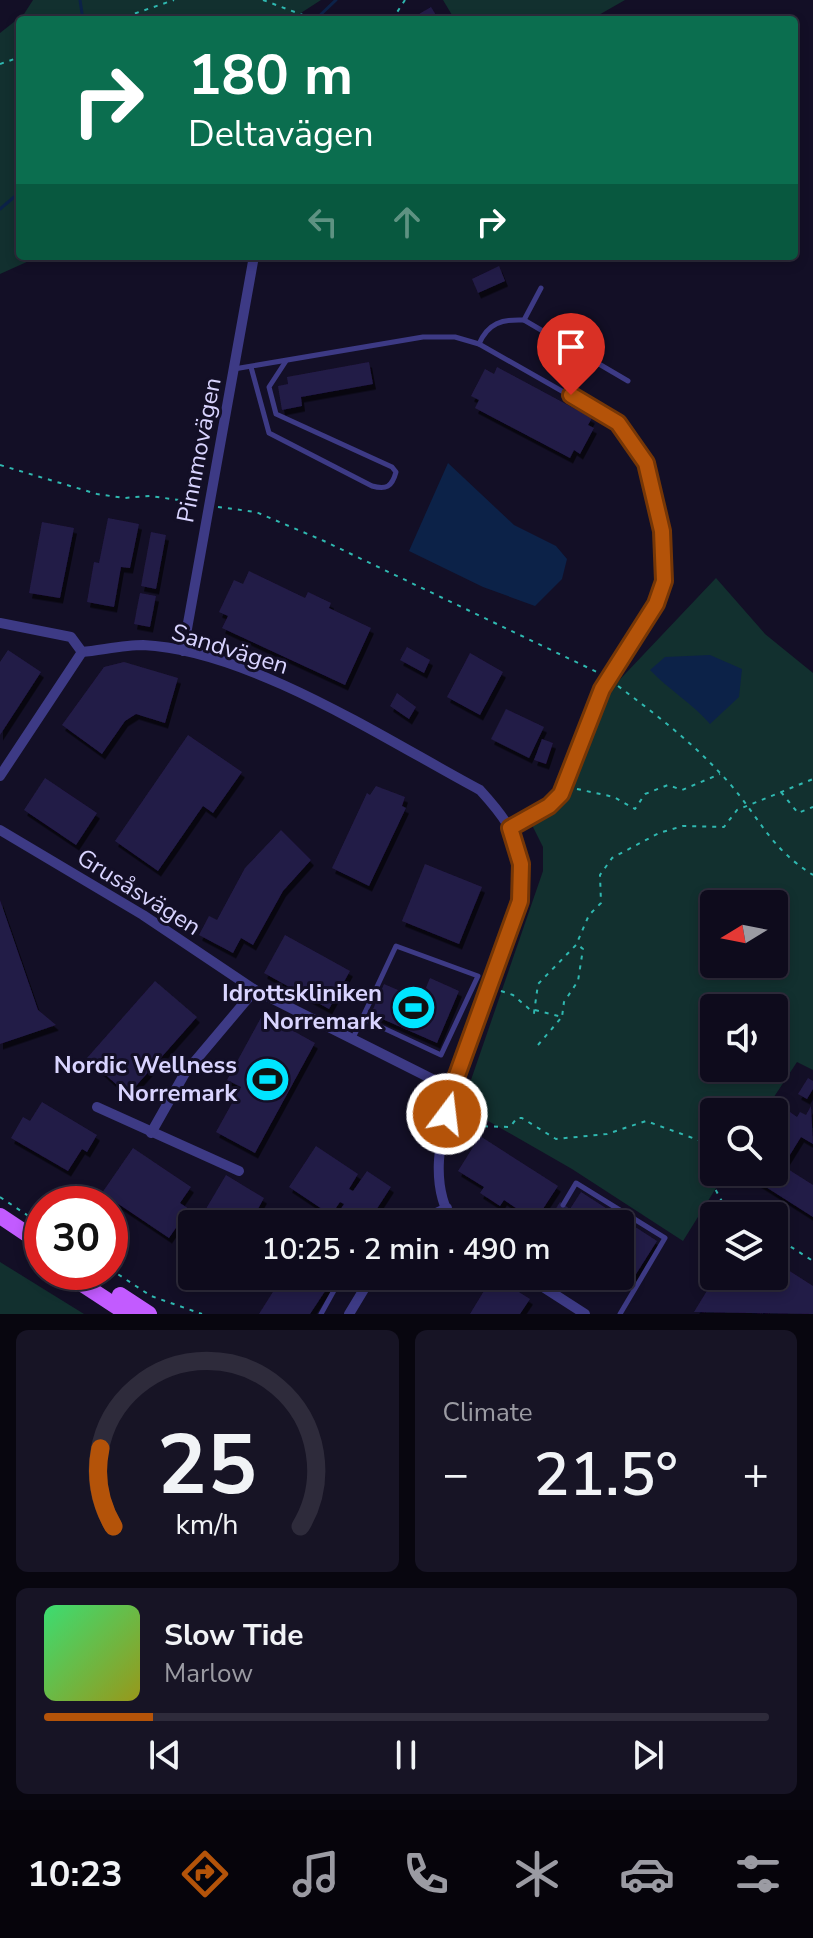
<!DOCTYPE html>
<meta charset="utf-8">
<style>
:root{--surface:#0e0b1c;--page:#171425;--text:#f1f3f6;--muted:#9b9ba3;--line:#2e2b3b;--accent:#b45309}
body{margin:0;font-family:"Nunito Sans",sans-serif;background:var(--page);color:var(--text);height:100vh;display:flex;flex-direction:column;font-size:30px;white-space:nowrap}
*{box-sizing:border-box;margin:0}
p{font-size:26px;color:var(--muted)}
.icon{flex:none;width:44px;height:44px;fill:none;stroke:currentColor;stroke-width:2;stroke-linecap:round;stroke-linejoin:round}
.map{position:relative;height:1314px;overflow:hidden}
.side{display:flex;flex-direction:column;gap:16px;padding:16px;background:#08060f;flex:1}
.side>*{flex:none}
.guide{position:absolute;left:16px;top:16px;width:782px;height:244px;border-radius:8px;box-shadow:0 4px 12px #0003,0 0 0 2px var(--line);background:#0b6e4f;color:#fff;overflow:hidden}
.needle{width:52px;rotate:260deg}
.buttons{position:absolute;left:700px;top:890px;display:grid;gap:16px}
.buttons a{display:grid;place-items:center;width:88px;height:88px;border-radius:8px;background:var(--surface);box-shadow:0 4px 12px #0003,0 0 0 2px var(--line);font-size:40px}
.speed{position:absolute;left:24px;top:1186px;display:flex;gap:16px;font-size:40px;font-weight:700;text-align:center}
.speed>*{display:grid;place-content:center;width:104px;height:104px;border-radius:50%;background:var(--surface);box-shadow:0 4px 12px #0003,0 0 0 2px var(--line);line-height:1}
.speed .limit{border:12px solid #d22;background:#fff;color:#111}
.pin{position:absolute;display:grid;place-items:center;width:68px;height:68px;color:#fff;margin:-82px -34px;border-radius:50% 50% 50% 0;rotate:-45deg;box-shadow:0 0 8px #0007}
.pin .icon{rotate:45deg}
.me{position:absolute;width:88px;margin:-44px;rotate:15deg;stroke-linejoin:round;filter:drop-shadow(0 0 6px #0008)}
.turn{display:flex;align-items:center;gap:28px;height:168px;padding:0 40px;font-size:36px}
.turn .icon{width:104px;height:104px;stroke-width:2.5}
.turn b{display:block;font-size:56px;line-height:68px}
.lanes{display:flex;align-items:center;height:76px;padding:0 40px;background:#0003;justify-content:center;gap:40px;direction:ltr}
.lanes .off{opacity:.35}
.big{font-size:60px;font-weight:600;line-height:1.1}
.side .card{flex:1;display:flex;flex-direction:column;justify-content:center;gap:12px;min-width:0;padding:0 28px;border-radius:12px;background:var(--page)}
.side .dial{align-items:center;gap:0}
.dial svg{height:208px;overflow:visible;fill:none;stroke:var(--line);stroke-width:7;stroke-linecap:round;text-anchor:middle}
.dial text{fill:var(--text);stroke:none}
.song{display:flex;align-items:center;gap:24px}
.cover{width:96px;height:96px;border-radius:12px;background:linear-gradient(135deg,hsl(140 70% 55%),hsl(60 70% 35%))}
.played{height:8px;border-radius:4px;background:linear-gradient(90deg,var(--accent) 15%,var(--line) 15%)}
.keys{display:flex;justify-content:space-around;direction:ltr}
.heat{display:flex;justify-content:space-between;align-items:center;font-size:44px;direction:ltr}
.side .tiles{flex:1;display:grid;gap:16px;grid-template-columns:1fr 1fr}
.card:last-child{grid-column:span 2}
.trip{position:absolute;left:178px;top:1210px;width:456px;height:80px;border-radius:8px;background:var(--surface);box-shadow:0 4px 12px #0003,0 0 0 2px var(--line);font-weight:600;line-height:80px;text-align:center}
.tabs{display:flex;height:128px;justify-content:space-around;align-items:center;background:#06040b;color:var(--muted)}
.tabs .icon{width:56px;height:56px}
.tabs .selected{color:var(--accent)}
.tabs b{font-size:36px;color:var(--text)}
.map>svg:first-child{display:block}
.green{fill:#12302f;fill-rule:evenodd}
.water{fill:#0c2248}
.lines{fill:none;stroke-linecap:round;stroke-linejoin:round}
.stream{stroke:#0c2248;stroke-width:3}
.building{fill:#241b47;filter:url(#shadow)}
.path{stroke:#2fb8b0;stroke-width:2;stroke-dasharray:4 6;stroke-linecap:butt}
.lane{stroke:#3d3a85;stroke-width:5}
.street{stroke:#3d3a85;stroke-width:10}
.primary{stroke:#c25bff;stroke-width:16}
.route-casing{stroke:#753606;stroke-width:20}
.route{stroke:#b45309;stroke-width:14}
.labels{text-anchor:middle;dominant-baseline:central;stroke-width:6;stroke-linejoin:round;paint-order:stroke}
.street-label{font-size:24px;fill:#d9d4ff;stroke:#130f26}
.poi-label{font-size:24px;font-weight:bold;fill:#d9d4ff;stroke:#130f26;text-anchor:end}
</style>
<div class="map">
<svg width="813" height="1314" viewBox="0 0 813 1314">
<defs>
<filter id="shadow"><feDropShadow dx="3" dy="5.5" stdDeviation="0" flood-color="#0009"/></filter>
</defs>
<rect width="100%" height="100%" fill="#130f26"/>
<g class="green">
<polygon points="33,0 321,0 290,20 20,20 20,256 40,256 0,274 0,33 24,14"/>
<polygon points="443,0 625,0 590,20 455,20"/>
<path d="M716,578L765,634L813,673V1070L797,1062L764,1112H714V1172H726L683,1241L572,1169L462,1106L543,871V847L532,825L559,806L572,781L594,718L608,700V692ZM714,904H774V964H714ZM714,1008H774V1068H714Z"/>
<polygon points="0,1262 84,1314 0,1314"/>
</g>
<g class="water">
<polygon points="448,463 514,525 556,546 567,559 562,579 535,606 483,587 409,551"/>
<path d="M710,655L742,669L739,697L710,724C692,703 669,690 650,670L665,657Z"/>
</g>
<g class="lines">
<g class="stream">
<polyline points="80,0 83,20"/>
<polyline points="315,20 336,0"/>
<polyline points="0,209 20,192"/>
</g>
</g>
<g class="building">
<polygon points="431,7 439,20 416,20 414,17"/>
<polygon points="499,266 505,281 478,293 472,279"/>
<polygon points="369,362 373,384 301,397 302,406 282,410 278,386 288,384 287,377"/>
<polygon points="497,367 592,418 588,425 594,428 580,454 574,450 570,458 475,408 479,400 471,396 485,369 494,374"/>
<polygon points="108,518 139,524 130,568 121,567 114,607 87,602 94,562 99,563"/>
<polygon points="42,522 74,528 60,598 29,593"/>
<polygon points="151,532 166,535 156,589 141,586"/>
<polygon points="249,571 305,598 308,592 331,603 329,608 371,628 345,685 222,628 228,616 219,612 234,580 243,584"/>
<polygon points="140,593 156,596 150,627 134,624"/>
<polygon points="407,647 430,660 424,673 400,660"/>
<polygon points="8,650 41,672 0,735 0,662"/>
<polygon points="470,653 503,672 480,715 447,697"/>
<polygon points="124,662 178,678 165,723 136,714 125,721 102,754 62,725 104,667"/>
<polygon points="397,693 416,707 409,719 390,706"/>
<polygon points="506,709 544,727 529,758 491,739"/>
<polygon points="188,735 242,772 213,813 203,806 158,871 115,841"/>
<polygon points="542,739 553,743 546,764 534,760"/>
<polygon points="45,778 97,813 76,845 24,810"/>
<polygon points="376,786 405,797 402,806 406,808 369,886 332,868 367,793 370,795"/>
<polygon points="281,830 311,860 283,891 253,945 241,938 233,953 199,935 209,916 217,920 245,868"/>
<polygon points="425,864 482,887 459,944 402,921"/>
<polygon points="0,900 38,1010 56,1025 0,1044"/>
<polygon points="285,935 350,971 329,1009 264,973"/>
<polygon points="430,978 459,991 437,1043 371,1014 384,984 421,1000"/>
<polygon points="155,981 197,1017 128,1095 87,1058"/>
<polygon points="263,1014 315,1043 255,1153 216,1132 241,1087 227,1080"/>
<polygon points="808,1078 813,1081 813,1089 807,1099 798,1094"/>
<polygon points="42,1102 97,1135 87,1152 82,1149 68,1171 11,1138 23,1117 30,1121"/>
<polygon points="811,1106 813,1144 801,1137 783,1166 813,1185 813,1217 750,1177 753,1172 774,1172 774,1138 790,1112 797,1117 800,1112 806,1115"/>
<polygon points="480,1136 558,1186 535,1221 504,1200 500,1206 480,1193 484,1187 458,1171"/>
<polygon points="316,1146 358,1174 349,1189 353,1191 367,1171 391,1187 367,1224 331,1224 344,1204 340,1202 331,1215 289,1187"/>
<polygon points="133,1148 191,1187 180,1203 189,1209 169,1238 102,1193"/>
<polygon points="226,1175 264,1198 253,1218 263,1224 197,1224"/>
<polygon points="581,1192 657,1241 631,1282 620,1274 620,1224 559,1224 550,1218 560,1202 570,1209"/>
<polygon points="774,1261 813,1286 813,1314 694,1312 716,1276 774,1276"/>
<polygon points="283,1276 335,1276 310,1314 259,1314"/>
<polygon points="493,1276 530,1299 520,1314 470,1314"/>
</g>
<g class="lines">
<g class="path">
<polyline points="263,0 316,20"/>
<polyline points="116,20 174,0"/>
<polyline points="392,20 405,0"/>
<polyline points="0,64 20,57"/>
<polyline points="0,465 97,494 124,498 150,496 200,503"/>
<polyline points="218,507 256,512 324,541 599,673"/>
<path d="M618,686C658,716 697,746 730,784C762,821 769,847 813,875"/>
<polyline points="577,789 614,797 635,809 645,794 668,785 682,790 720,774"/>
<polyline points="781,792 798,813 813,807"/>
<polyline points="501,991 513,995 534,1013 538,984 576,945 589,915 601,903 600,875 612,858 659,833 683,826 724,827 737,810 813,779"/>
<polyline points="535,1010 562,1017 564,1002 578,981 583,949 577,944"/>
<polyline points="538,1045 561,1018"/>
<polyline points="474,1126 510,1127 517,1118 522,1118 556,1139 607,1134 646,1121 701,1141 714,1157"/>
<polyline points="717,1172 712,1183 727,1211 740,1216"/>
<polyline points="0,1197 42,1225"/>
<polyline points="774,1236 813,1261"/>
<polyline points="110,1269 151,1296 202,1314"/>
</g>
<g class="lane">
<polyline points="524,320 628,381"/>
<path d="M479,344C488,323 502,319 524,320L541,288"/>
<path d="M251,367L269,433L372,486C386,490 392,487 396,472L392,467L276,414L269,387L286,361"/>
<polyline points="234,369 423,337 455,337 479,344 618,423 646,463 662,531 664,581 656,604 608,677"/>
<polyline points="353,1038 396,946 478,976 441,1055 364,1019"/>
<polyline points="563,1205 576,1183 665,1238 620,1314"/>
<polyline points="552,1224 554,1221"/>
<polyline points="321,1314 342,1276"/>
</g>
<g class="street">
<path d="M0,623L71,637L82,652C102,650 124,645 143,645C250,650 386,740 480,790C501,813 518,834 521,865C525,922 473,1032 452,1089C442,1134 427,1183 454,1224"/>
<polyline points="183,651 254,256"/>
<polyline points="0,776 82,652"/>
<polyline points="510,828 549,806 561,794 608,678"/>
<polyline points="0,830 143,915 255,990 452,1089"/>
<polyline points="97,1107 239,1171"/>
<polyline points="151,1133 185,1073 255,990"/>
<polyline points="412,1224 447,1208"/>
<polyline points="526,1276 585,1314"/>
<polyline points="349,1314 372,1276"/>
</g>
<g class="primary">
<polyline points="0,1216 42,1244"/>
<polyline points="64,1272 128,1314"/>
<polyline points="120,1295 149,1314"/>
</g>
</g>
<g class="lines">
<defs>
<polyline id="route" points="447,1114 452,1089 520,901 521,864 510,828 549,806 561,794 602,689 656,604 664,581 662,531 646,463 618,423 571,395"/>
</defs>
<use href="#route" class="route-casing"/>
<use href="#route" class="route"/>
</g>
<defs>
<symbol id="stadium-disc" viewBox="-11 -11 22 22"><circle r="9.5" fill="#00e5ff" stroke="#130f26"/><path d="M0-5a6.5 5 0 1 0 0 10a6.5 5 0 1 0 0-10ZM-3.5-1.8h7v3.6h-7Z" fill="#111"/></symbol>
</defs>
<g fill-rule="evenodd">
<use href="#stadium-disc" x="388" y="982" width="51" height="51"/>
<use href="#stadium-disc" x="242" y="1054" width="51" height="51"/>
</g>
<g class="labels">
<g class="street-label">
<text transform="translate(199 450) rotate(-79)">Pinnmovägen</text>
<text transform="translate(230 649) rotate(17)">Sandvägen</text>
<text transform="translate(139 892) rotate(32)">Grusåsvägen</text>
</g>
<g class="poi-label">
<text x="382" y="993">Idrottskliniken<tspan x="382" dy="28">Norremark</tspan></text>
<text x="237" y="1065">Nordic Wellness<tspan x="237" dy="28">Norremark</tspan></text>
</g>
</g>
</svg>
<div class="buttons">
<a><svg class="needle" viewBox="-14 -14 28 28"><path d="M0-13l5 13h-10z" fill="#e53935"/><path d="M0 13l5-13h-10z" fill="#9b9ba3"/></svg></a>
<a><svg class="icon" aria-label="sound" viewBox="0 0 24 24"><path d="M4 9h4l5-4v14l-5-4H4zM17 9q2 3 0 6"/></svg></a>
<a><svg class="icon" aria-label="search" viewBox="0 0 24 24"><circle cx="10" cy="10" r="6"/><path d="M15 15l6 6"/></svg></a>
<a><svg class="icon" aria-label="layers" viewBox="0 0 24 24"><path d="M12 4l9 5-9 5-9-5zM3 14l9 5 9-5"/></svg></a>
</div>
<div class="speed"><div class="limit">30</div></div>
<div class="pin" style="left:571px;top:395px;background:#d93025"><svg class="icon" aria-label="arrive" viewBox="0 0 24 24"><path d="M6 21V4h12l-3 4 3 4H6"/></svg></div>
<svg class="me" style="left:447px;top:1114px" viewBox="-20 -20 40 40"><circle r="17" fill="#b45309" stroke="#fff" stroke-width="3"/><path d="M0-11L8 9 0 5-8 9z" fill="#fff"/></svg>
<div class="trip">10:25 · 2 min · 490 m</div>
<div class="guide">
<div class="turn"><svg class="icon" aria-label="right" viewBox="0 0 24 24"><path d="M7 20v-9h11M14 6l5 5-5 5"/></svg><div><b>180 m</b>Deltavägen</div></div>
<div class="lanes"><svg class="icon off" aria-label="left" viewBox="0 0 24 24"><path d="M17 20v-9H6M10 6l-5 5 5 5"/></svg><svg class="icon off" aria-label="ahead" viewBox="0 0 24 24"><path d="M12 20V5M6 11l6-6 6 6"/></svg><svg class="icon" aria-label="right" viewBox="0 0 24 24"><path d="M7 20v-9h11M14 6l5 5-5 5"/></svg></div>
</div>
</div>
<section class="side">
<div class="tiles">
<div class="card dial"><svg viewBox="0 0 100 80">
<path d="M14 69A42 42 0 1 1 86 69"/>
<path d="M14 69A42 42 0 0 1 9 39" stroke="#b45309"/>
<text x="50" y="56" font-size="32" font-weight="700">25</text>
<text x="50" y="72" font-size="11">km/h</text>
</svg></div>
<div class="card"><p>Climate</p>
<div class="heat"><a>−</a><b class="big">21.5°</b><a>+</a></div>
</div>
<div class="card">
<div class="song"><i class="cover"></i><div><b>Slow Tide</b><p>Marlow</p></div></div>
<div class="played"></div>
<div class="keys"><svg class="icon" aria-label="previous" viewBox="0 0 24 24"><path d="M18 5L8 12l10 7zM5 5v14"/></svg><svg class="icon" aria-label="pause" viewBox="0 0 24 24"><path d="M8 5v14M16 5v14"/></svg><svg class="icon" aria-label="next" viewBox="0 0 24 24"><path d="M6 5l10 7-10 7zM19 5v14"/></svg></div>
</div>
</div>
</section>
<nav class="tabs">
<b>10:23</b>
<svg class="icon selected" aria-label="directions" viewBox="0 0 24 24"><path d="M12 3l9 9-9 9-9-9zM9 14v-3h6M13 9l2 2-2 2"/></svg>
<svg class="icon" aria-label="music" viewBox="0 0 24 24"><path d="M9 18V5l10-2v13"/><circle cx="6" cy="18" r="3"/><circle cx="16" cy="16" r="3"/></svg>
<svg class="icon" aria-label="phone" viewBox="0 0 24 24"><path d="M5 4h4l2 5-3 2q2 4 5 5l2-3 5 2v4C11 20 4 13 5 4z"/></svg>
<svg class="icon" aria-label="climate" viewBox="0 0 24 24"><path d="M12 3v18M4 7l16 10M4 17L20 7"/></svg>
<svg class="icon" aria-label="car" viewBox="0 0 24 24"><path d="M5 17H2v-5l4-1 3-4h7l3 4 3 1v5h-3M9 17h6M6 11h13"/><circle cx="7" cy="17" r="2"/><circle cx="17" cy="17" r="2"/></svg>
<svg class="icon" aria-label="filters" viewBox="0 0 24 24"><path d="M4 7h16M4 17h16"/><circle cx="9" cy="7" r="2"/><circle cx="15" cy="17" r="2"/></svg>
</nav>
